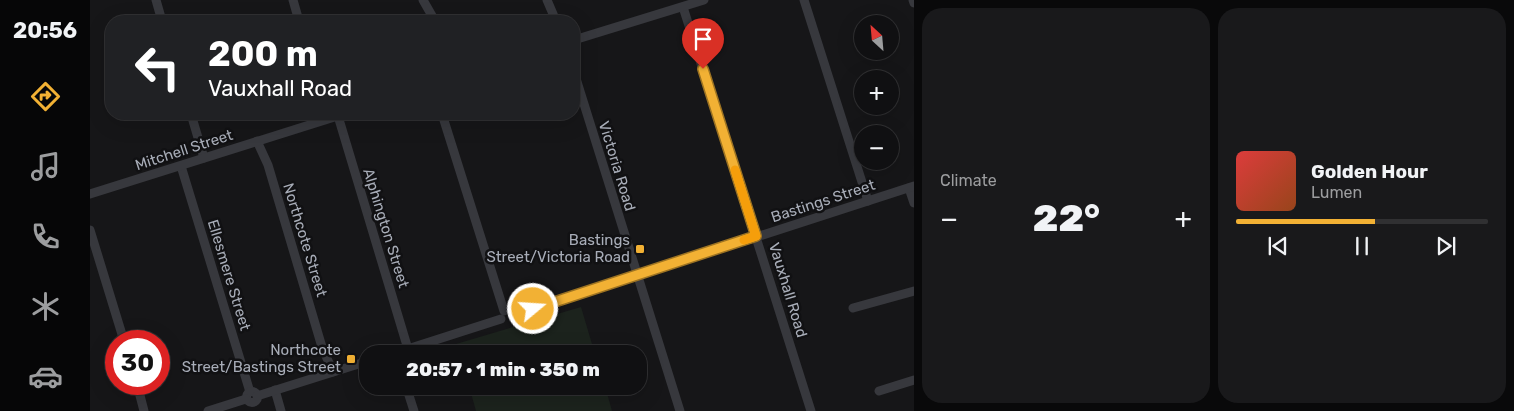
<!DOCTYPE html>
<meta charset="utf-8">
<style>
:root{--surface:#101012;--page:#19191b;--text:#f1f3f6;--muted:#9c9d9f;--line:#303032;--accent:#f2b134}
body{margin:0;font-family:Rubik,sans-serif;background:var(--page);color:var(--text);height:100vh;display:flex;flex-direction:column;font-size:19px;white-space:nowrap}
*{box-sizing:border-box;margin:0}
p{font-size:16px;color:var(--muted)}
.icon{flex:none;width:28px;height:28px;fill:none;stroke:currentColor;stroke-width:2;stroke-linecap:round;stroke-linejoin:round}
.map{position:relative;flex:1;overflow:hidden}
.drawer{display:flex;flex-direction:column;gap:8px;padding:8px;background:#09090a;width:600px}
.drawer>*{flex:none}
.hud{position:absolute;left:15px;top:15px;width:475px;height:105px;border-radius:20px;box-shadow:0 5px 20px #0002,0 0 0 1px var(--line);background:#202124;color:#fff;overflow:hidden}
.needle{width:32px;rotate:334deg}
.tools{position:absolute;left:764px;top:15px;display:grid;gap:10px}
.tools a{display:grid;place-items:center;width:45px;height:45px;border-radius:50%;background:var(--surface);box-shadow:0 5px 20px #0002,0 0 0 1px var(--line);font-size:25px}
.speed{position:absolute;left:15px;top:330px;display:flex;gap:10px;font-size:25px;font-weight:700;text-align:center}
.speed>*{display:grid;place-content:center;width:65px;height:65px;border-radius:50%;background:var(--surface);box-shadow:0 5px 20px #0002,0 0 0 1px var(--line);line-height:1}
.speed .limit{border:8px solid #d22;background:#fff;color:#111}
.pin{position:absolute;display:grid;place-items:center;width:42px;height:42px;color:#fff;margin:-51px -21px;border-radius:50% 50% 50% 0;rotate:-45deg;box-shadow:0 0 5px #0007}
.pin .icon{rotate:45deg}
.me{position:absolute;width:55px;margin:-28px;rotate:72deg;stroke-linejoin:round;filter:drop-shadow(0 0 4px #0008)}
.turn{display:flex;align-items:center;gap:18px;height:105px;padding:0 20px;font-size:22px}
.turn .icon{width:65px;height:65px;stroke-width:2.5}
.turn b{display:block;font-size:35px;line-height:42px}
.big{font-size:38px;font-weight:800;line-height:1.1}
.drawer .widget{flex:1;display:flex;flex-direction:column;justify-content:center;gap:8px;min-width:0;padding:0 18px;border-radius:20px;background:var(--page)}
.song{display:flex;align-items:center;gap:15px}
.cover{width:60px;height:60px;border-radius:8px;background:linear-gradient(135deg,hsl(0 70% 55%),hsl(20 70% 35%))}
.played{height:5px;border-radius:2px;background:linear-gradient(90deg,var(--accent) 55%,var(--line) 55%)}
.keys{display:flex;justify-content:space-around;direction:ltr}
.heat{display:flex;justify-content:space-between;align-items:center;font-size:28px;direction:ltr}
.drawer .tiles{flex:1;display:grid;gap:8px;grid-template-columns:repeat(2,1fr)}
.trip{position:absolute;left:269px;top:345px;width:288px;height:50px;border-radius:20px;background:var(--surface);box-shadow:0 5px 20px #0002,0 0 0 1px var(--line);font-weight:800;line-height:50px;text-align:center}
main{display:flex;flex:1;min-height:0}
.dock{display:flex;flex-direction:column;width:90px;justify-content:space-around;align-items:center;background:#060607;color:var(--muted)}
.dock .icon{width:35px;height:35px}
.dock .on{color:var(--accent)}
.dock b{font-size:22px;color:var(--text)}
.map>svg:first-child{display:block}
.green{fill:#1c231d}
.lines{fill:none;stroke-linecap:round;stroke-linejoin:round}
.minor{stroke:#37383d;stroke-width:9}
.route-casing{stroke:#9d7322;stroke-width:12}
.route{stroke:#f2b134;stroke-width:9}
.slow{stroke:#f59e0b;stroke-width:9}
.poi-dot{fill:#f2b134;stroke:#111113;stroke-width:2}
.labels{text-anchor:middle;dominant-baseline:central;stroke-width:5;stroke-linejoin:round;paint-order:stroke}
.street-label{font-size:15px;fill:#a8adb8;stroke:#111113}
.poi-label{font-size:15px;fill:#a8adb8;stroke:#111113;text-anchor:end}
</style>
<main>
<nav class="dock">
<b>20:56</b>
<svg class="icon on" aria-label="directions" viewBox="0 0 24 24"><path d="M12 3l9 9-9 9-9-9zM9 14v-3h6M13 9l2 2-2 2"/></svg>
<svg class="icon" aria-label="music" viewBox="0 0 24 24"><path d="M9 18V5l10-2v13"/><circle cx="6" cy="18" r="3"/><circle cx="16" cy="16" r="3"/></svg>
<svg class="icon" aria-label="phone" viewBox="0 0 24 24"><path d="M5 4h4l2 5-3 2q2 4 5 5l2-3 5 2v4C11 20 4 13 5 4z"/></svg>
<svg class="icon" aria-label="climate" viewBox="0 0 24 24"><path d="M12 3v18M4 7l16 10M4 17L20 7"/></svg>
<svg class="icon" aria-label="car" viewBox="0 0 24 24"><path d="M5 17H2v-5l4-1 3-4h7l3 4 3 1v5h-3M9 17h6M6 11h13"/><circle cx="7" cy="17" r="2"/><circle cx="17" cy="17" r="2"/></svg>
</nav>
<div class="map">
<svg width="824" height="411" viewBox="0 0 824 411">
<rect width="100%" height="100%" fill="#161618"/>
<g class="green">
<polygon points="491,307 505,354 369,354 366,344"/>
<polygon points="379,386 515,386 522,411 386,411"/>
</g>
<g class="lines">
<g class="minor">
<polyline points="66,0 72,21"/>
<polyline points="203,0 209,21"/>
<polyline points="333,0 345,21"/>
<polyline points="457,0 466,21"/>
<polyline points="714,0 778,201"/>
<polyline points="823,0 824,3"/>
<polyline points="593,7 721,411"/>
<polyline points="484,40 614,0"/>
<polyline points="484,72 590,411"/>
<polyline points="101,114 114,158"/>
<polyline points="352,114 414,311"/>
<polyline points="248,116 318,349"/>
<polyline points="167,141 178,165 232,347 243,372"/>
<polyline points="91,166 160,392"/>
<polyline points="819,188 824,203"/>
<polyline points="0,194 254,114"/>
<polyline points="0,230 34,341"/>
<polyline points="763,308 824,291"/>
<polyline points="422,316 824,186"/>
<polyline points="302,354 411,319"/>
<polyline points="47,384 54,411"/>
<polyline points="316,386 324,411"/>
<polyline points="185,390 191,411"/>
<polyline points="789,391 824,380"/>
<circle cx="162" cy="397" r="5.5"/>
<polyline points="167,396 278,361"/>
<polyline points="118,411 156,399"/>
</g>
</g>
<g class="lines">
<defs>
<polyline id="route" points="443,309 666,236 613,69"/>
</defs>
<use href="#route" class="route-casing"/>
<use href="#route" class="route"/>
<polyline class="slow" points="645,170 666,236 654,240"/>
</g>
<g class="poi-dot">
<rect x="545" y="244" width="10" height="10" rx="2.5"/>
<rect x="256" y="354" width="10" height="10" rx="2.5"/>
</g>
<g class="labels">
<g class="street-label">
<text transform="translate(94 150) rotate(-18)">Mitchell Street</text>
<text transform="translate(527 166) rotate(73)">Victoria Road</text>
<text transform="translate(733 201) rotate(-18)">Bastings Street</text>
<text transform="translate(296 228) rotate(73)">Alphington Street</text>
<text transform="translate(215 240) rotate(73)">Northcote Street</text>
<text transform="translate(139 275) rotate(73)">Ellesmere Street</text>
<text transform="translate(698 290) rotate(73)">Vauxhall Road</text>
</g>
<g class="poi-label">
<text x="540" y="240">Bastings<tspan x="540" dy="17">Street/Victoria Road</tspan></text>
<text x="251" y="350">Northcote<tspan x="251" dy="17">Street/Bastings Street</tspan></text>
</g>
</g>
</svg>
<div class="tools">
<a><svg class="needle" viewBox="-14 -14 28 28"><path d="M0-13l5 13h-10z" fill="#e53935"/><path d="M0 13l5-13h-10z" fill="#9c9d9f"/></svg></a>
<a>+</a>
<a>−</a>
</div>
<div class="speed"><div class="limit">30</div></div>
<div class="pin" style="left:613px;top:69px;background:#d93025"><svg class="icon" aria-label="arrive" viewBox="0 0 24 24"><path d="M6 21V4h12l-3 4 3 4H6"/></svg></div>
<svg class="me" style="left:443px;top:309px" viewBox="-20 -20 40 40"><circle r="17" fill="#f2b134" stroke="#fff" stroke-width="3"/><path d="M0-11L8 9 0 5-8 9z" fill="#fff"/></svg>
<div class="trip">20:57 · 1 min · 350 m</div>
<div class="hud">
<div class="turn"><svg class="icon" aria-label="left" viewBox="0 0 24 24"><path d="M17 20v-9H6M10 6l-5 5 5 5"/></svg><div><b>200 m</b>Vauxhall Road</div></div>
</div>
</div>
<section class="drawer">
<div class="tiles">
<div class="widget"><p>Climate</p>
<div class="heat"><a>−</a><b class="big">22°</b><a>+</a></div>
</div>
<div class="widget">
<div class="song"><i class="cover"></i><div><b>Golden Hour</b><p>Lumen</p></div></div>
<div class="played"></div>
<div class="keys"><svg class="icon" aria-label="previous" viewBox="0 0 24 24"><path d="M18 5L8 12l10 7zM5 5v14"/></svg><svg class="icon" aria-label="pause" viewBox="0 0 24 24"><path d="M8 5v14M16 5v14"/></svg><svg class="icon" aria-label="next" viewBox="0 0 24 24"><path d="M6 5l10 7-10 7zM19 5v14"/></svg></div>
</div>
</div>
</section>
</main>
